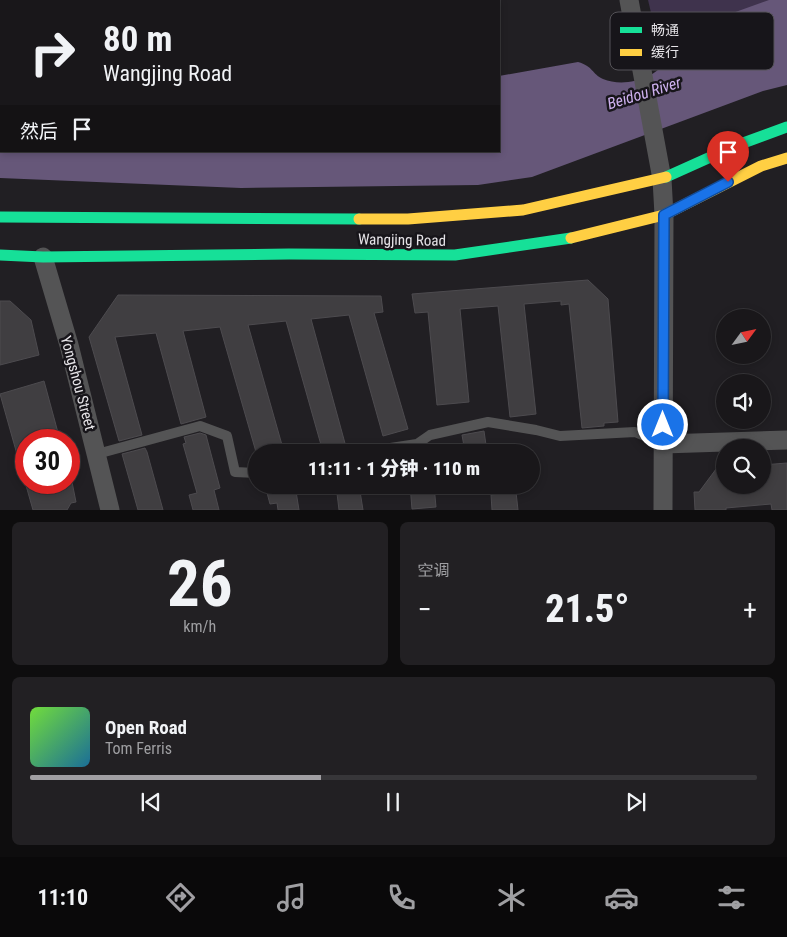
<!DOCTYPE html>
<html lang="zh">
<meta charset="utf-8">
<style>
:root{--surface:#19171a;--page:#222023;--text:#f1f3f6;--muted:#9f9fa2;--line:#373639;--accent:#a19fa3}
body{margin:0;font-family:"Roboto Condensed","Noto Sans SC",sans-serif;background:var(--page);color:var(--text);height:100vh;display:flex;flex-direction:column;font-size:19px;white-space:nowrap}
*{box-sizing:border-box;margin:0}
p{font-size:16px;color:var(--muted)}
.icon{flex:none;width:28px;height:28px;fill:none;stroke:currentColor;stroke-width:2;stroke-linecap:round;stroke-linejoin:round}
.map{position:relative;height:510px;overflow:hidden}
.details{display:flex;flex-direction:column;gap:12px;padding:12px;background:#0e0d0e;flex:1}
.details>*{flex:none}
.top-card{position:absolute;left:0px;top:0px;width:500px;height:152px;box-shadow:0 2px 8px #0003,0 0 0 1px var(--line);background:#19171a;color:var(--text);overflow:hidden}
.needle{width:32px;rotate:57deg}
.controls{position:absolute;left:716px;top:309px;display:grid;gap:10px}
.controls a{display:grid;place-items:center;width:55px;height:55px;border-radius:50%;background:var(--surface);box-shadow:0 2px 8px #0003,0 0 0 1px var(--line);font-size:25px}
.speed{position:absolute;left:15px;top:429px;display:flex;gap:10px;font-size:25px;font-weight:700;text-align:center}
.speed>*{display:grid;place-content:center;width:65px;height:65px;border-radius:50%;background:var(--surface);box-shadow:0 2px 8px #0003,0 0 0 1px var(--line);line-height:1}
.speed .limit{border:8px solid #d22;background:#fff;color:#111}
.pin{position:absolute;display:grid;place-items:center;width:42px;height:42px;color:#fff;margin:-51px -21px;border-radius:50% 50% 50% 0;rotate:-45deg;box-shadow:0 0 5px #0007}
.pin .icon{rotate:45deg}
.me{position:absolute;width:55px;margin:-28px;rotate:0deg;stroke-linejoin:round;filter:drop-shadow(0 0 4px #0008)}
.turn{display:flex;align-items:center;gap:18px;height:105px;padding:0 20px;font-size:22px}
.turn .icon{width:65px;height:65px;stroke-width:2.5}
.turn b{display:block;font-size:35px;line-height:42px}
.then{display:flex;align-items:center;height:48px;padding:0 20px;background:#0003;gap:10px;font-size:19px}
.big{font-size:38px;font-weight:800;line-height:1.1}
.details .card{flex:1;display:flex;flex-direction:column;justify-content:center;gap:8px;min-width:0;padding:0 18px;border-radius:8px;background:var(--page)}
.details .dial{align-items:center;gap:0}
.dial b{font-size:65px;line-height:1}
.song{display:flex;align-items:center;gap:15px}
.cover{width:60px;height:60px;border-radius:8px;background:linear-gradient(135deg,hsl(100 70% 55%),hsl(200 70% 35%))}
.played{height:5px;border-radius:2px;background:linear-gradient(90deg,var(--accent) 40%,var(--line) 40%)}
.keys{display:flex;justify-content:space-around;direction:ltr}
.heat{display:flex;justify-content:space-between;align-items:center;font-size:28px;direction:ltr}
.details .tiles{flex:1;display:grid;gap:12px;grid-template-columns:1fr 1fr}
.card:last-child{grid-column:span 2}
.trip{position:absolute;left:248px;top:444px;width:292px;height:50px;border-radius:25px;background:var(--surface);box-shadow:0 2px 8px #0003,0 0 0 1px var(--line);font-weight:800;line-height:50px;text-align:center}
.dock{display:flex;height:80px;justify-content:space-around;align-items:center;background:#0a090a;color:var(--muted)}
.dock .icon{width:35px;height:35px}
.dock .on{color:var(--accent)}
.dock b{font-size:22px;color:var(--text)}
.map>svg:first-child{display:block}
.green{fill:#3f334d}
.water{fill:#665779}
.building{fill:#403e41;stroke:#4d4b4f}
.lines{fill:none;stroke-linecap:round;stroke-linejoin:round}
.lane{stroke:#545455;stroke-width:10}
.street{stroke:#545455;stroke-width:19}
.fast{stroke:#16e098;stroke-width:11}
.slow{stroke:#ffcf43;stroke-width:11}
.route-casing{stroke:#114b97;stroke-width:12}
.route{stroke:#1a73e8;stroke-width:9}
.labels{text-anchor:middle;dominant-baseline:central;stroke-width:5;stroke-linejoin:round;paint-order:stroke}
.street-label{font-size:15px;fill:#e6e4e8;stroke:#17151a}
.water-label{font-size:16px;font-style:italic;fill:#ceb1ef;stroke:#17151a}
.key{fill:#17151a;stroke:#555358;stroke-width:1}
.key-label{font-size:14px;fill:#e6e4e8}
</style>
<div class="map">
<svg width="787" height="510" viewBox="0 0 787 510">
<rect width="100%" height="100%" fill="#211f23"/>
<polygon class="green" points="648,0 787,0 666,76"/>
<path class="water" d="M769,0H787V85L763,91L532,177L478,185L241,188L0,178V87L1,151H499V76L578,62C593,66 592,74 603,79C624,88 657,79 668,58C672,50 671,41 677,33Z"/>
<g class="building">
<polygon points="588,280 608,299 618,422 604,423 604,426 582,428 569,304 561,305 561,301 524,304 536,414 510,417 498,306 460,309 469,402 437,405 428,312 415,313 412,294"/>
<polygon points="118,295 381,296 383,312 374,313 408,429 383,436 349,315 311,319 346,447 323,452 286,321 248,325 284,452 256,452 220,327 183,331 206,417 181,424 156,333 115,337 142,435 119,441 89,337"/>
<polygon points="0,301 10,301 31,320 39,355 0,365"/>
<polygon points="44,381 60,440 26,440 26,472 22,472 0,394"/>
<polygon points="484,431 487,452 465,452 462,435"/>
<polygon points="200,433 206,435 220,488 214,490 219,510 193,510 189,495 197,493 183,444 186,443 184,437"/>
<polygon points="145,448 147,452 163,510 138,510 122,454"/>
<polygon points="725,457 725,485 762,485 762,465 787,463 787,510 772,510 771,504 726,508 726,510 695,510 694,492 699,492"/>
<polygon points="25,482 72,482 76,502 71,503 67,510 33,510"/>
<polygon points="295,485 299,510 278,510 277,503 270,504 266,489"/>
<polygon points="336,485 359,485 363,510 339,510"/>
<polygon points="410,485 434,485 436,507 412,509"/>
<polygon points="516,492 518,510 492,510 491,495"/>
</g>
<g class="lines">
<g class="lane">
<polyline points="364,452 417,444 430,435 488,422 536,430 560,436 635,432 663,444"/>
<polyline points="97,454 200,426 227,436 235,472 256,473"/>
</g>
<g class="street">
<polyline points="629,0 662,179 664,215 663,510"/>
<polyline points="43,257 69,345 110,510"/>
<polyline points="663,444 787,440"/>
</g>
<g class="fast">
<polyline points="666,177 735,146 787,127"/>
<polyline points="0,217 359,219"/>
<polyline points="0,255 43,257 289,254 455,255 571,238"/>
</g>
<g class="slow">
<polyline points="359,219 408,219 523,210 666,177"/>
<polyline points="571,238 664,215 761,166 787,158"/>
</g>
</g>
<g class="lines">
<defs>
<polyline id="route" points="663,425 664,215 728,182"/>
</defs>
<use href="#route" class="route-casing"/>
<use href="#route" class="route"/>
</g>
<g class="labels">
<g class="street-label">
<text transform="translate(402 240) rotate(1)">Wangjing Road</text>
<text transform="translate(78 383) rotate(75)">Yongshou Street</text>
</g>
<g class="water-label">
<text transform="translate(644 93) rotate(-17)">Beidou River</text>
</g>
</g>
<rect x="610" y="12" width="164" height="58" rx="8" class="key"/>
<rect x="620" y="27" width="22" height="6" fill="#16e098"/>
<rect x="620" y="49" width="22" height="7" fill="#ffcf43"/>
<g class="key-label">
<text x="651" y="35">畅通</text>
<text x="651" y="57">缓行</text>
</g>
</svg>
<div class="controls">
<a><svg class="needle" viewBox="-14 -14 28 28"><path d="M0-13l5 13h-10z" fill="#e53935"/><path d="M0 13l5-13h-10z" fill="#9f9fa2"/></svg></a>
<a><svg class="icon" aria-label="sound" viewBox="0 0 24 24"><path d="M4 9h4l5-4v14l-5-4H4zM17 9q2 3 0 6"/></svg></a>
<a><svg class="icon" aria-label="search" viewBox="0 0 24 24"><circle cx="10" cy="10" r="6"/><path d="M15 15l6 6"/></svg></a>
</div>
<div class="speed"><div class="limit">30</div></div>
<div class="pin" style="left:728px;top:182px;background:#d93025"><svg class="icon" aria-label="arrive" viewBox="0 0 24 24"><path d="M6 21V4h12l-3 4 3 4H6"/></svg></div>
<svg class="me" style="left:663px;top:425px" viewBox="-20 -20 40 40"><circle r="17" fill="#1a73e8" stroke="#fff" stroke-width="3"/><path d="M0-11L8 9 0 5-8 9z" fill="#fff"/></svg>
<div class="trip">11:11 · 1 分钟 · 110 m</div>
<div class="top-card">
<div class="turn"><svg class="icon" aria-label="right" viewBox="0 0 24 24"><path d="M7 20v-9h11M14 6l5 5-5 5"/></svg><div><b>80 m</b>Wangjing Road</div></div>
<div class="then">然后<svg class="icon" aria-label="arrive" viewBox="0 0 24 24"><path d="M6 21V4h12l-3 4 3 4H6"/></svg></div>
</div>
</div>
<section class="details">
<div class="tiles">
<div class="card dial"><b>26</b><p>km/h</p></div>
<div class="card"><p>空调</p>
<div class="heat"><a>−</a><b class="big">21.5°</b><a>+</a></div>
</div>
<div class="card">
<div class="song"><i class="cover"></i><div><b>Open Road</b><p>Tom Ferris</p></div></div>
<div class="played"></div>
<div class="keys"><svg class="icon" aria-label="previous" viewBox="0 0 24 24"><path d="M18 5L8 12l10 7zM5 5v14"/></svg><svg class="icon" aria-label="pause" viewBox="0 0 24 24"><path d="M8 5v14M16 5v14"/></svg><svg class="icon" aria-label="next" viewBox="0 0 24 24"><path d="M6 5l10 7-10 7zM19 5v14"/></svg></div>
</div>
</div>
</section>
<nav class="dock">
<b>11:10</b>
<svg class="icon on" aria-label="directions" viewBox="0 0 24 24"><path d="M12 3l9 9-9 9-9-9zM9 14v-3h6M13 9l2 2-2 2"/></svg>
<svg class="icon" aria-label="music" viewBox="0 0 24 24"><path d="M9 18V5l10-2v13"/><circle cx="6" cy="18" r="3"/><circle cx="16" cy="16" r="3"/></svg>
<svg class="icon" aria-label="phone" viewBox="0 0 24 24"><path d="M5 4h4l2 5-3 2q2 4 5 5l2-3 5 2v4C11 20 4 13 5 4z"/></svg>
<svg class="icon" aria-label="climate" viewBox="0 0 24 24"><path d="M12 3v18M4 7l16 10M4 17L20 7"/></svg>
<svg class="icon" aria-label="car" viewBox="0 0 24 24"><path d="M5 17H2v-5l4-1 3-4h7l3 4 3 1v5h-3M9 17h6M6 11h13"/><circle cx="7" cy="17" r="2"/><circle cx="17" cy="17" r="2"/></svg>
<svg class="icon" aria-label="filters" viewBox="0 0 24 24"><path d="M4 7h16M4 17h16"/><circle cx="9" cy="7" r="2"/><circle cx="15" cy="17" r="2"/></svg>
</nav>
